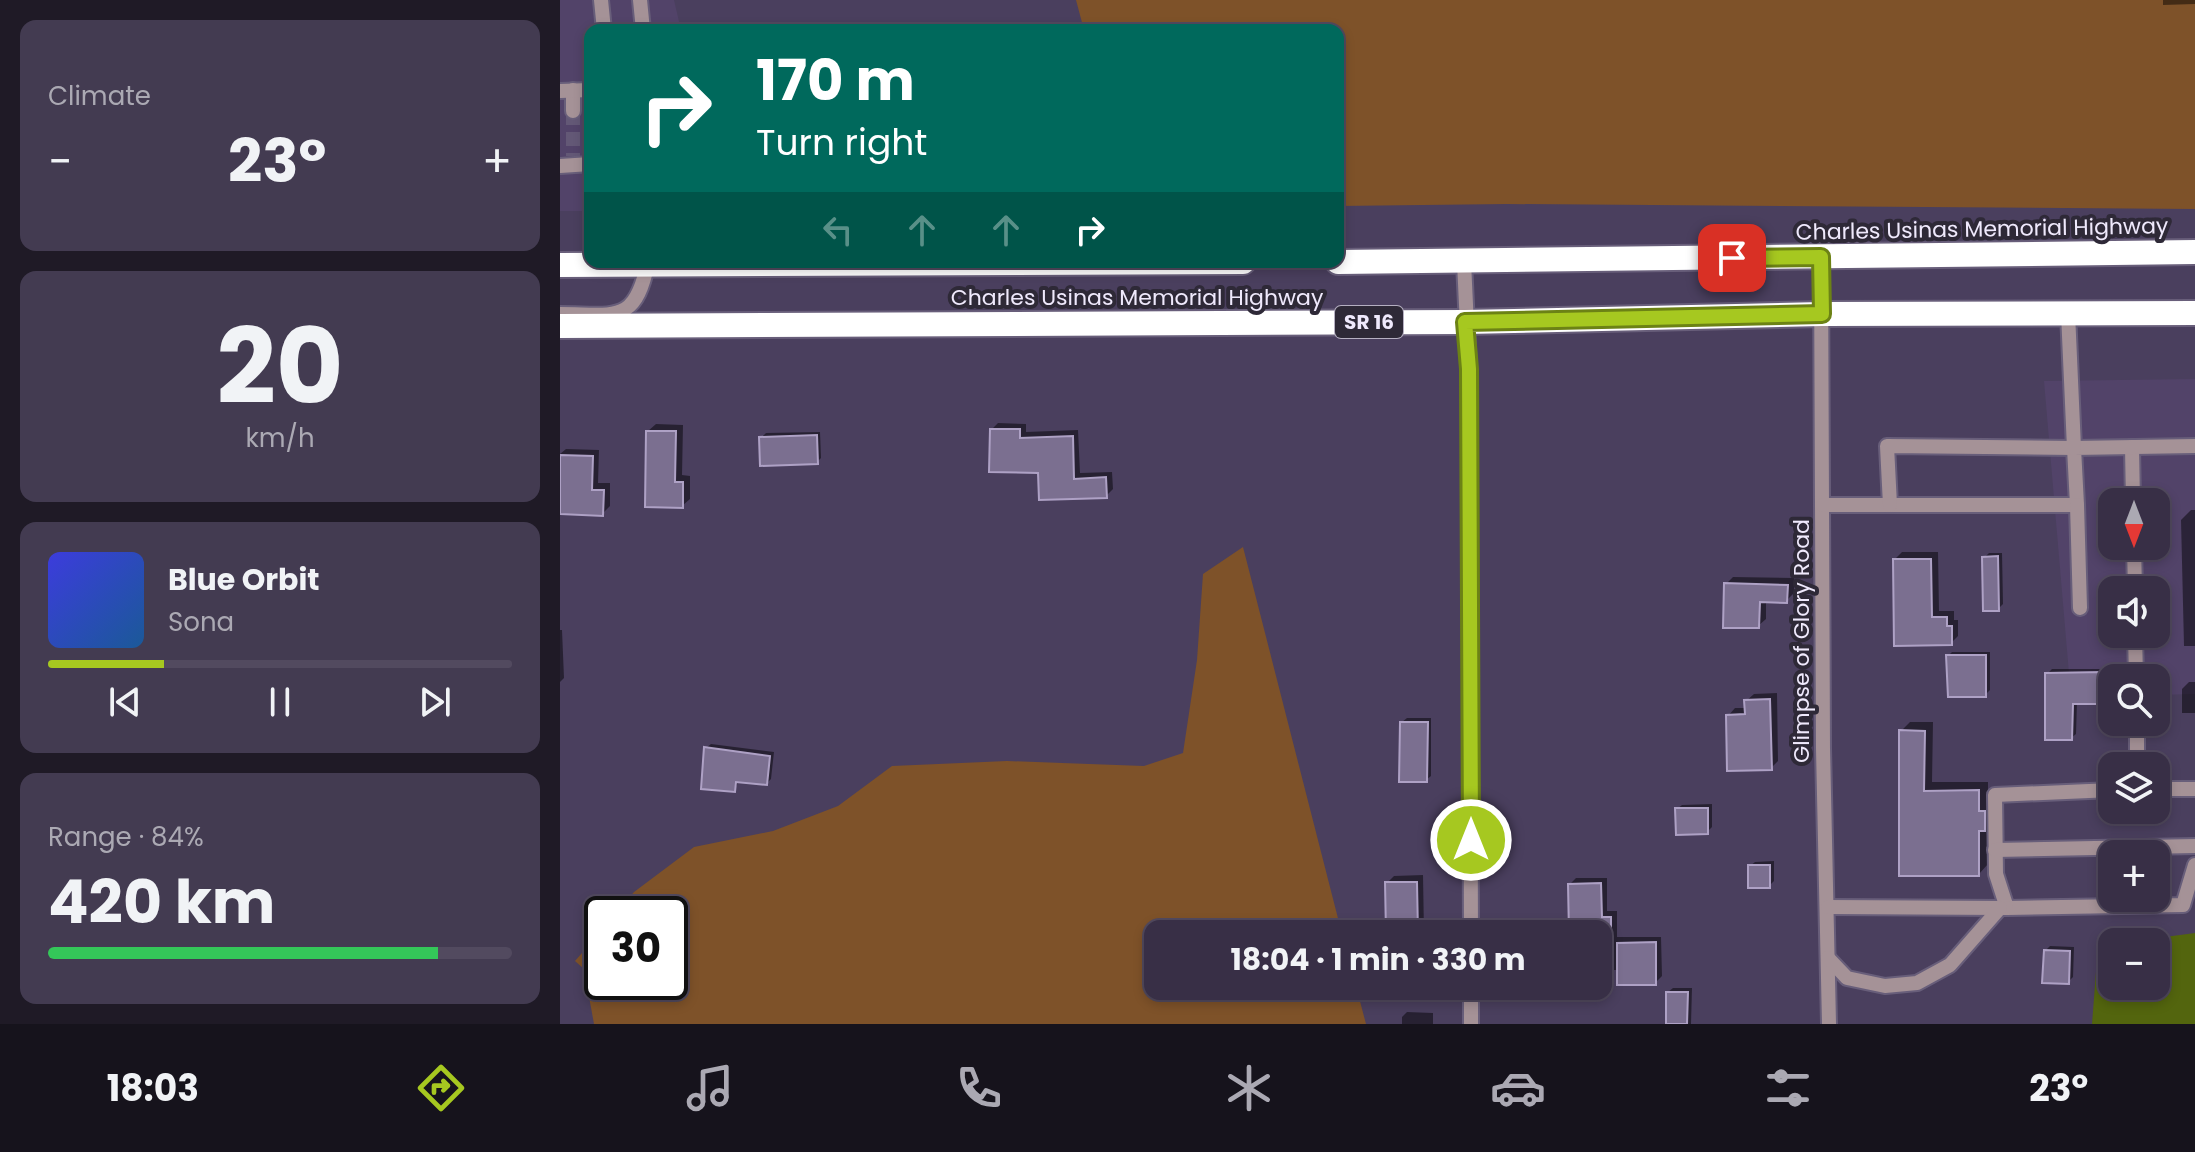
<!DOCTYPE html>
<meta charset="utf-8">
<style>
:root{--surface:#382f46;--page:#433b51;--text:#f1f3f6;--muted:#aba9b3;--line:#524a5f;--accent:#a6c820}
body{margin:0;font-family:Poppins,sans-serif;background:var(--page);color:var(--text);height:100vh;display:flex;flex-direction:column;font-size:30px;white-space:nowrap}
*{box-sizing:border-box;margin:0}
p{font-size:26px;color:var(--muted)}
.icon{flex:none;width:44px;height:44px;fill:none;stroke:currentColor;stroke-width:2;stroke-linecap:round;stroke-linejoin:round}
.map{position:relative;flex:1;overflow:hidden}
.details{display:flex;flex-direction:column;gap:20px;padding:20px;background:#1f1a26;width:560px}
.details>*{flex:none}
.hud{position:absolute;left:24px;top:24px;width:760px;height:244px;border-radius:16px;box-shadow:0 4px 12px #0003,0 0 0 2px var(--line);background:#00695c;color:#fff;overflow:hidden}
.needle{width:52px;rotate:180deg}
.buttons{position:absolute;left:1538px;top:488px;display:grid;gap:16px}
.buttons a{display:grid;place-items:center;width:72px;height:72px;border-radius:16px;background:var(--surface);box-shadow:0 4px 12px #0003,0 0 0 2px var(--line);font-size:40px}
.speed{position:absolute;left:24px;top:896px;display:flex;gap:16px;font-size:40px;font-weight:700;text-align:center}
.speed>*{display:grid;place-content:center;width:104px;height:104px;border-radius:50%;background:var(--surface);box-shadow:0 4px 12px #0003,0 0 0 2px var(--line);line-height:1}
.speed .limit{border:4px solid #111;border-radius:12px;background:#fff;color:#111}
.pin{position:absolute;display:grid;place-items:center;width:68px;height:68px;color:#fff;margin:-34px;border-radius:16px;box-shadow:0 4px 12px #0006}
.me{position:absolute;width:88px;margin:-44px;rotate:0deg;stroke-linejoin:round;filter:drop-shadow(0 0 6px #0008)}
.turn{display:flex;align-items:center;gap:28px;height:168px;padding:0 40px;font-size:36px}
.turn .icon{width:104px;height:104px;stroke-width:2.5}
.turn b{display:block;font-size:56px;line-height:68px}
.lanes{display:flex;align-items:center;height:76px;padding:0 40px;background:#0003;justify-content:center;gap:40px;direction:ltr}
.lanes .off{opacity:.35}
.big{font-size:60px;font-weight:700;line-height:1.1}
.details .tile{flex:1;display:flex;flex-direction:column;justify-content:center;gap:12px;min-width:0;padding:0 28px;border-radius:16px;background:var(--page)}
.details .dial{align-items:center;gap:0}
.dial b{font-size:104px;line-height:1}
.song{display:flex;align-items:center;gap:24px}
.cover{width:96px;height:96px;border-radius:12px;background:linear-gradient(135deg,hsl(240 70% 55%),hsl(210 70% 35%))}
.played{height:8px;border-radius:4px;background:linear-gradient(90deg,var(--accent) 25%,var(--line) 25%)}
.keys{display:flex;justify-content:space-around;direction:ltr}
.heat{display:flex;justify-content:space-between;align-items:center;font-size:44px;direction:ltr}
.charge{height:12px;border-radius:6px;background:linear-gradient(90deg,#34c759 84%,var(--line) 0)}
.trip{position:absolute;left:584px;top:920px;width:468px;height:80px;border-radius:16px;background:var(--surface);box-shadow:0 4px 12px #0003,0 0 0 2px var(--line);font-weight:700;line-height:80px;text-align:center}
.tab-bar{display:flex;height:128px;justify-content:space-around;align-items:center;background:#16131c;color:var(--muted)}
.tab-bar .icon{width:56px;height:56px}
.tab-bar .selected{color:var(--accent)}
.tab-bar b{font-size:36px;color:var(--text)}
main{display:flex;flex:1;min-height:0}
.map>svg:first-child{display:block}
.built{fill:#524369;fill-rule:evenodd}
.green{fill:#7e5229}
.water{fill:#53650e}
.shadow{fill:#0007}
.building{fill:#7b6f90;stroke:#aea1c5;stroke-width:2}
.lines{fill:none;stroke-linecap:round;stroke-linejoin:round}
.minor-tunnel{stroke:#635876;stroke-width:14;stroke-dasharray:14 7;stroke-linecap:butt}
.minor-casing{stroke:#685e7a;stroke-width:18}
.highway-casing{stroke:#685e7a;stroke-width:28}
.minor{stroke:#a59297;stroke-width:14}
.highway{stroke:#fff;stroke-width:24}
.route-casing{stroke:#6c8215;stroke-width:20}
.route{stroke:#a6c820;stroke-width:14}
.labels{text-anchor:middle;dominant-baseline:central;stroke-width:8;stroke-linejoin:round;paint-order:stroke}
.shield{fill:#2e2937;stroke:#b5afc1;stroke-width:2}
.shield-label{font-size:20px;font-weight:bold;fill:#efe9fc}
.street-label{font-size:22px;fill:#efe9fc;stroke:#2e2937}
</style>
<main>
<section class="details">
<div class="tile"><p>Climate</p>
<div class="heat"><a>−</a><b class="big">23°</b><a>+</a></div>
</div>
<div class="tile dial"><b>20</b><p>km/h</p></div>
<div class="tile">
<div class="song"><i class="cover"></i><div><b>Blue Orbit</b><p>Sona</p></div></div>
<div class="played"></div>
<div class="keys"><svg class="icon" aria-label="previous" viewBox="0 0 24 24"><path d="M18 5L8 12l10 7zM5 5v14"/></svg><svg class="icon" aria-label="pause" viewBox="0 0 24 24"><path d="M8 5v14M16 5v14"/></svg><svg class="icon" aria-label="next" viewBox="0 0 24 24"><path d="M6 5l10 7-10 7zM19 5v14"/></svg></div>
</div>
<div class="tile"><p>Range · 84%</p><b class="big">420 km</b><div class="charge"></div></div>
</section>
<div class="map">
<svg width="1635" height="1024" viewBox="0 0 1635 1024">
<rect width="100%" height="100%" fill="#4a3f5e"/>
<g class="built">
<polygon points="0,0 114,0 121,30 30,30 30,211 0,211"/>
<path d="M1635,379V694L1596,695V678H1552V696L1511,697L1484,381ZM1552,502H1596V546H1552ZM1552,590H1596V634H1552Z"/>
</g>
<g class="green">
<polygon points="516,0 1635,0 1635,209 947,204 778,206 778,30 524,30"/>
<polygon points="683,547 782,934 598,934 598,986 796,986 806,1024 34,1024 24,969 15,961 42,930 42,982 110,982 110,914 55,914 74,892 134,847 213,831 278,806 332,766 447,761 584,766 623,753 637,660 643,574"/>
</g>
<polygon class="water" points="1635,933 1635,1024 1532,1024 1538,946 1552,944 1552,986 1596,986 1596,942 1567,942"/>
<g class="shadow">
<polygon points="1603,0 1635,0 1635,4 1603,5"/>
<polygon points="438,423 466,424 466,432 518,430 520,473 552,472 553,489 546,496 480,471 431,430"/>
<polygon points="96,424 123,425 122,475 130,476 130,499 122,506 88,431"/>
<polygon points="260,432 261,458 257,462 201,438 206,433"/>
<polygon points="6,449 39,450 38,483 50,483 50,506 42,514 0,512 0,454"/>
<polygon points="1631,510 1635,510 1635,646 1624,646 1621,520"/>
<polygon points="1342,552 1378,552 1379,611 1394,611 1394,620 1398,620 1398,636 1391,643 1336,644 1335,559"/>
<polygon points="1429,553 1442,553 1443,604 1438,609 1424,558"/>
<polygon points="1173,577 1234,578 1234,593 1226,601 1206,600 1206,619 1198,626 1166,584"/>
<polygon points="0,630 2,630 4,678 0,682"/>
<polygon points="1392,652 1430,652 1430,690 1425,695 1388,656"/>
<polygon points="1492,669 1547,669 1547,697 1543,702 1517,702 1516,734 1511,738 1487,674"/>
<polygon points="1629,682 1635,682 1635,713 1622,713 1622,689"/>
<polygon points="1217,693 1218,761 1211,768 1168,716 1175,708 1186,708 1186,701 1194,694"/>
<polygon points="847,718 871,718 871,776 866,780 842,722"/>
<polygon points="1350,722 1373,722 1372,782 1428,782 1428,803 1434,803 1434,820 1428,826 1428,864 1419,874 1341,874 1341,731"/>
<polygon points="151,744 214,752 211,779 207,783 179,781 174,790 146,748"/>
<polygon points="1152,804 1152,827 1147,832 1117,809 1122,805"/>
<polygon points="1214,861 1214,881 1209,886 1190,866 1195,862"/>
<polygon points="863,875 864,934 828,934 827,883 834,876"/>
<polygon points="1016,878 1047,878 1047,911 1057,911 1057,937 1101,937 1102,976 1095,983 1059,970 1038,970 1038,934 1011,934 1010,884"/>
<polygon points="1490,946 1514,947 1513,977 1508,982 1485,951"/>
<polygon points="1113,988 1132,988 1131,1024 1108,1024 1108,992"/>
<polygon points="847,1012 873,1013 873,1024 842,1024 842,1017"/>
</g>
<g class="building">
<polygon points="430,429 460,429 460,438 513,436 514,479 546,477 547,498 479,500 478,473 429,472"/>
<polygon points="86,431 116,431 115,482 123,482 123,508 85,507"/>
<polygon points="257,435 258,464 200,466 199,437"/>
<polygon points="0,455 33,456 32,490 44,490 43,516 0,514"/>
<polygon points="1438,556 1439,611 1423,611 1422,557"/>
<polygon points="1333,559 1371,559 1372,617 1387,617 1387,626 1392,626 1392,645 1334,646"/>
<polygon points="1164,583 1228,585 1227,603 1200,602 1199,628 1163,628"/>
<polygon points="1386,655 1426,655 1426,697 1388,697"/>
<polygon points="1543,672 1543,704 1513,704 1512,740 1485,740 1485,673"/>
<polygon points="1210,699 1212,770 1167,771 1166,715 1185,714 1184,700"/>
<polygon points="840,722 868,722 867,782 839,782"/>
<polygon points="1339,730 1365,731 1364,791 1419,790 1419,811 1425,811 1425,831 1419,831 1419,876 1339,876"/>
<polygon points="144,747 210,756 207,785 176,782 175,792 141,789"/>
<polygon points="1115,808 1148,808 1148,834 1116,835"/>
<rect x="1188" y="865" width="22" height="23"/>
<polygon points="825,882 857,882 858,934 826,934"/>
<polygon points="1041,883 1042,917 1051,917 1051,934 1009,934 1008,884"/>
<polygon points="1096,942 1096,985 1057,985 1057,943"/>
<polygon points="1484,950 1510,951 1509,984 1482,983"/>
<polygon points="1106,992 1128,992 1127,1024 1106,1024"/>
</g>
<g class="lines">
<polyline class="minor-tunnel" points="13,111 13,156"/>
<defs>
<g id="minor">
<polyline points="41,0 44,30"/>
<polyline points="80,0 83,30"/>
<polyline points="13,90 13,111"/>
<polyline points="0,91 30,90"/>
<polyline points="0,166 30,164"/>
<polyline points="1261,257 1263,748 1269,1024"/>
<polyline points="904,262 909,369 911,934"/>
<path d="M0,314C56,314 75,325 88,262"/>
<polyline points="1572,447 1573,502"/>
<polyline points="1263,505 1517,505 1514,448 1635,446"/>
<polyline points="1330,505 1327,446 1514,448 1508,313"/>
<polyline points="1517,505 1520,608"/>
<polyline points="1574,546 1575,590"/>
<polyline points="1575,634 1576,678"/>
<polyline points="1577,722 1577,766"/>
<polyline points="1596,789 1635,789"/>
<polyline points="1552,790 1435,795 1436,874 1447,908 1623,905 1635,865"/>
<polyline points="1435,850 1635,846"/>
<polyline points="1268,907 1446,908"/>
<polyline points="1268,958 1287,978 1325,986 1357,983 1390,965 1440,908"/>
<polyline points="911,986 911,1024"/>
</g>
<g id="highway">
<polyline points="778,262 1635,252"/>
<polyline points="0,265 683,262"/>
<polyline points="0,326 905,322 1262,314 1635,313"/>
</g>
</defs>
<use href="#minor" class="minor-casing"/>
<use href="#highway" class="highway-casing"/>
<use href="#minor" class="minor"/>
<use href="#highway" class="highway"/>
</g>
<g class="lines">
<defs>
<polyline id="route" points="911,840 909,369 905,322 1262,314 1261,257 1172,258"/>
</defs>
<use href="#route" class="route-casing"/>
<use href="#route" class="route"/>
</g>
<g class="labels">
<rect class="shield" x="775" y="306" width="68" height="32" rx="6"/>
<g class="shield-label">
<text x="809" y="322">SR 16</text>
</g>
<g class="street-label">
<text transform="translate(1422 229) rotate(-1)">Charles Usinas Memorial Highway</text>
<text x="577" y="297">Charles Usinas Memorial Highway</text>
<text transform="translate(1241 641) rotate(-90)">Glimpse of Glory Road</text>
</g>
</g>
</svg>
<div class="buttons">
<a><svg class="needle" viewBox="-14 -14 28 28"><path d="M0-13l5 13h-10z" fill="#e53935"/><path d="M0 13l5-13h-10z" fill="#aba9b3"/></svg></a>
<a><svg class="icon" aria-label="sound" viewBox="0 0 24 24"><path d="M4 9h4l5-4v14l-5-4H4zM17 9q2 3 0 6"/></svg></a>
<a><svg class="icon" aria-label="search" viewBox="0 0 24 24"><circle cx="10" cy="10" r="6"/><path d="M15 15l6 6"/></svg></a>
<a><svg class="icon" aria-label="layers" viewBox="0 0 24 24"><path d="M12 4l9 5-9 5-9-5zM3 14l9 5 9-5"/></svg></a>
<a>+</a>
<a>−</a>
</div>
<div class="speed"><div class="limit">30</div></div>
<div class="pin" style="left:1172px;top:258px;background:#d93025"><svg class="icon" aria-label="arrive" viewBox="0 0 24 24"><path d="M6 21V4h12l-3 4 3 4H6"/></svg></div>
<svg class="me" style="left:911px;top:840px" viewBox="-20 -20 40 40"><circle r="17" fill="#a6c820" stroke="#fff" stroke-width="3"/><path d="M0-11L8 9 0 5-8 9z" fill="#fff"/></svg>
<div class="trip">18:04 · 1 min · 330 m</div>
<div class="hud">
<div class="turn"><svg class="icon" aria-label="right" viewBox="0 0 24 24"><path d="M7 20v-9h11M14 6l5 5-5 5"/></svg><div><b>170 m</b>Turn right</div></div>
<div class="lanes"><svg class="icon off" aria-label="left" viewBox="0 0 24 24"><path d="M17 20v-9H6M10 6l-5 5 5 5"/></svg><svg class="icon off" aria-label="ahead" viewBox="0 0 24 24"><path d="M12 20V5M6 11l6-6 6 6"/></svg><svg class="icon off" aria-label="ahead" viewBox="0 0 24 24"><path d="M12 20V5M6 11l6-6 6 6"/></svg><svg class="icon" aria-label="right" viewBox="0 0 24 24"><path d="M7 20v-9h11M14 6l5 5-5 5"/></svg></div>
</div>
</div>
</main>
<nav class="tab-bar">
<b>18:03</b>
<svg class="icon selected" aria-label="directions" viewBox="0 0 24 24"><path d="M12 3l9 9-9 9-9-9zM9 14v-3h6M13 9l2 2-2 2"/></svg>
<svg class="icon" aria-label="music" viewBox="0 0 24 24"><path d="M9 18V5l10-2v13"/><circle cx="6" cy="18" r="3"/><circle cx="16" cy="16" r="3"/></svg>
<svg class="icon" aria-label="phone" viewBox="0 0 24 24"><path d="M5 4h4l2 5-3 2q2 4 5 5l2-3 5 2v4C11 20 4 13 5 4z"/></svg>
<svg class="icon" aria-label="climate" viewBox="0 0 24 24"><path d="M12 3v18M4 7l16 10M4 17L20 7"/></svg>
<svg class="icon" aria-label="car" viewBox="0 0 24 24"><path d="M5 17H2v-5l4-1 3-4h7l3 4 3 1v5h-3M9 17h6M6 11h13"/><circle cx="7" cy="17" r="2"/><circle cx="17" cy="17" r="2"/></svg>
<svg class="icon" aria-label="filters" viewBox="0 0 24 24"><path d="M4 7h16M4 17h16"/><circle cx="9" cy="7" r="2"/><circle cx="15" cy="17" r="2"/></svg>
<b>23°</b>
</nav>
